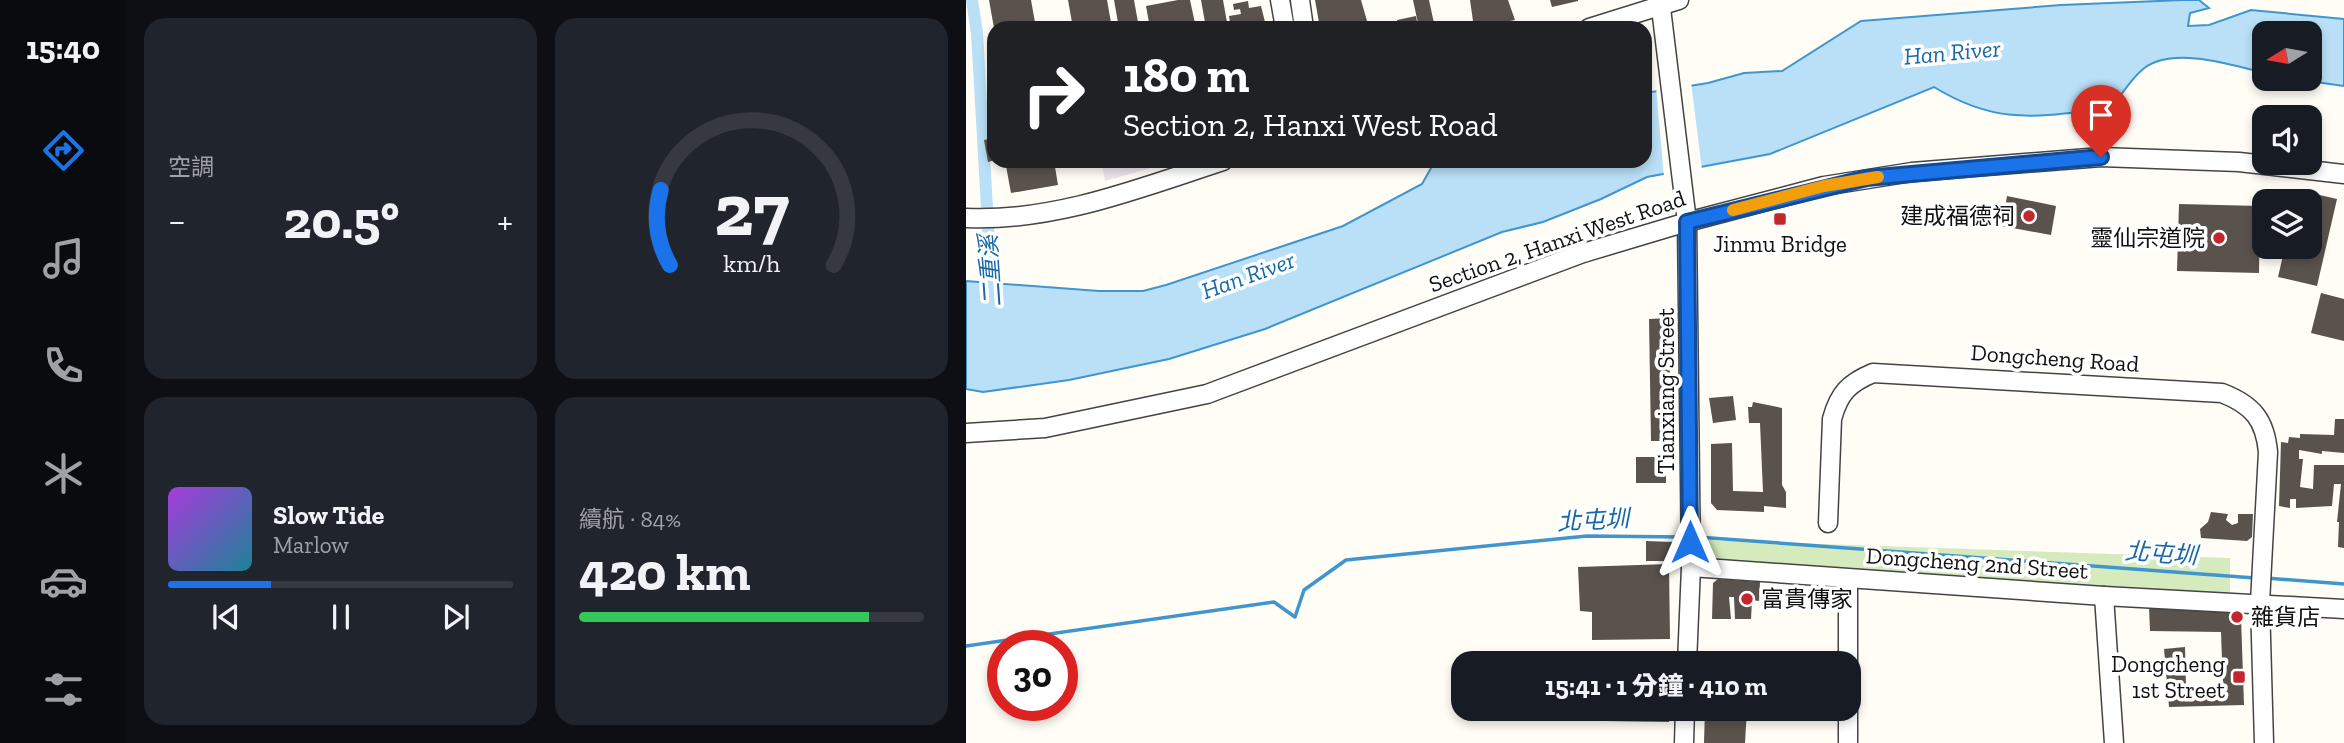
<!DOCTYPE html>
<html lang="zh-TW">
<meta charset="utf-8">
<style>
:root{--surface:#171b24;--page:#20242c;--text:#f1f3f6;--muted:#9ea1a6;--line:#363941;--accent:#1a73e8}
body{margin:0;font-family:"Zilla Slab","Noto Sans TC",serif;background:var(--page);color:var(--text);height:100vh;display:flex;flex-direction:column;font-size:26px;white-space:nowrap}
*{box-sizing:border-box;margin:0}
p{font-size:23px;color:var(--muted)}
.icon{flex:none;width:38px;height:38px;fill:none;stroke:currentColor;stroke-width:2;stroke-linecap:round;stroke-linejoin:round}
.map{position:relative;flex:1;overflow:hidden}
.sheet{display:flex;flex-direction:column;gap:18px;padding:18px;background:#0d0f14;width:840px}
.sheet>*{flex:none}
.top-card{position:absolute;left:21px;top:21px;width:665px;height:147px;border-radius:21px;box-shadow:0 4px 10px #0003;background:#202124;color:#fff;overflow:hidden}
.needle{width:46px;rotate:259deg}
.fabs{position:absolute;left:1286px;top:21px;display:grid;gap:14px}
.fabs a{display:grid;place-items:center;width:70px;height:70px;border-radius:14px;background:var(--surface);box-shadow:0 4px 10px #0003;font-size:35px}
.speed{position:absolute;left:21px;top:630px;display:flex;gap:14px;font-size:35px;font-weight:700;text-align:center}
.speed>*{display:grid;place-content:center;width:91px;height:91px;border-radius:50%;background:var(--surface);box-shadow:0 4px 10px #0003;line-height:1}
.speed .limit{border:10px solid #d22;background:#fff;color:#111}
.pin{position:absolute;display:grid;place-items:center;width:60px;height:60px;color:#fff;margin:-72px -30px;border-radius:50% 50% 50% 0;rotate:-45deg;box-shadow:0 0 7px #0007}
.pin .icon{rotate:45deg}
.me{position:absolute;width:77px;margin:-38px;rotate:0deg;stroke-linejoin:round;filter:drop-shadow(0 0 5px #0008)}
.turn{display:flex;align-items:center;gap:24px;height:147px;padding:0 21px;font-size:32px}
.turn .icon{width:91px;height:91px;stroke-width:2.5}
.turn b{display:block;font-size:49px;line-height:60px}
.big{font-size:52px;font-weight:800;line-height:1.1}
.sheet .card{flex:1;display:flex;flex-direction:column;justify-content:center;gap:10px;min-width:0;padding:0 24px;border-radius:21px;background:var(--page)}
.sheet .dial{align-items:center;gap:0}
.dial svg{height:182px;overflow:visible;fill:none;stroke:var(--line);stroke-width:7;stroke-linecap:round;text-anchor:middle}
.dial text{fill:var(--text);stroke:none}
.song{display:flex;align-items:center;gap:21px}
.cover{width:84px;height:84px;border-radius:10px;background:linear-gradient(135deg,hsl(280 70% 55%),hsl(190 70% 35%))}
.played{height:7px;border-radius:4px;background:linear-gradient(90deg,var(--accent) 30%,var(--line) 30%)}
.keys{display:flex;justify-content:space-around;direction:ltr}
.heat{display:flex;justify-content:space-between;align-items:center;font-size:38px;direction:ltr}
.charge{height:10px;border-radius:5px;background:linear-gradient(90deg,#34c759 84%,var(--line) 0)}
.sheet .tiles{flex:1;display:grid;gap:18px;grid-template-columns:repeat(2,1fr)}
.trip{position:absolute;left:485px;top:651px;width:410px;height:70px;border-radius:21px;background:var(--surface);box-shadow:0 4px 10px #0003;font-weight:800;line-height:70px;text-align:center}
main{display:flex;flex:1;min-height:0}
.tab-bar{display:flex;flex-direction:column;width:126px;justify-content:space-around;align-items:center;background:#090b0e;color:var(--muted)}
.tab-bar .icon{width:49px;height:49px}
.tab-bar .current{color:var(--accent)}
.tab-bar b{font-size:32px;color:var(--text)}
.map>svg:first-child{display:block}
.industrial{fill:#eee6ef}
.green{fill:#d5ebbd}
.water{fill:#b9e0f7;stroke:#3f96cf;stroke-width:2}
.pier{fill:#fffdf5}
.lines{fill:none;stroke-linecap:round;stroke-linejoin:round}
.stream{stroke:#3f96cf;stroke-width:3.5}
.canal{stroke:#b9e0f7;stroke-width:12}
.building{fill:#5a524d}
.minor-casing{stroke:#444;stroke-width:21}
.minor{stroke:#fff;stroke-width:18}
.route-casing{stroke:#114b97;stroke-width:18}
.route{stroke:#1a73e8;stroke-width:12}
.slow{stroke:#f59e0b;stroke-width:12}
.poi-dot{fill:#c4262e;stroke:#fff;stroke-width:2.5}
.labels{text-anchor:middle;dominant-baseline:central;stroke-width:7;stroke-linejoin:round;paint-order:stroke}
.poi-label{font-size:23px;fill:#111;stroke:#fff;text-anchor:end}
.street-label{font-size:23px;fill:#111;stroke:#fff}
.water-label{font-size:24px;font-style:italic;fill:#1768a6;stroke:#fff}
</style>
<main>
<nav class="tab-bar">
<b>15:40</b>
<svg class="icon current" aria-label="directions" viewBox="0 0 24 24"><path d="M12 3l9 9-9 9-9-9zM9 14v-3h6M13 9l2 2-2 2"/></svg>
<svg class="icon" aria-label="music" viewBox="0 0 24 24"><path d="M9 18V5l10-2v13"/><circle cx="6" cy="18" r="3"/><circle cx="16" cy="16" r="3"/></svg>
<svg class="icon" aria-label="phone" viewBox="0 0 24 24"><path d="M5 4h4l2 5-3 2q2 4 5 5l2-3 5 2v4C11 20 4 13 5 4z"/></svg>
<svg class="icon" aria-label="climate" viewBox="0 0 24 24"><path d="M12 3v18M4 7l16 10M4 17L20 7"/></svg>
<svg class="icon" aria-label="car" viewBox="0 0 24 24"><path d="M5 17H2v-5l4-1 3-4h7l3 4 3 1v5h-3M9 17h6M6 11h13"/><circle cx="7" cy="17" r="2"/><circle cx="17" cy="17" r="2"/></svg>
<svg class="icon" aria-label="filters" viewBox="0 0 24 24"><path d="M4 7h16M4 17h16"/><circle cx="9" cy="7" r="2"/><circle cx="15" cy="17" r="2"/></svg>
</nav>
<section class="sheet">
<div class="tiles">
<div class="card"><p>空調</p>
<div class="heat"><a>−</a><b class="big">20.5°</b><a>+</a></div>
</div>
<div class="card dial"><svg viewBox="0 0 100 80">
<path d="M14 69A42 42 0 1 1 86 69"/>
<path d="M14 69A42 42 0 0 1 10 36" stroke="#1a73e8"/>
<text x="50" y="56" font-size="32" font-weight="700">27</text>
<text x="50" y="72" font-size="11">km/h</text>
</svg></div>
<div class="card">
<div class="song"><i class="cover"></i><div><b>Slow Tide</b><p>Marlow</p></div></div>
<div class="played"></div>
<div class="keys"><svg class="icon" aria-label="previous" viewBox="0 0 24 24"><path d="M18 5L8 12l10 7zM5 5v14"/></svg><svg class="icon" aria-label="pause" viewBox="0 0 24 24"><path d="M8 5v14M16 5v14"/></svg><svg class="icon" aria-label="next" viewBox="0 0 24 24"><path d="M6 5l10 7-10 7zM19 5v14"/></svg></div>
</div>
<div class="card"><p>續航 · 84%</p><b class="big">420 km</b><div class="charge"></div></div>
</div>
</section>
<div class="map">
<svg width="1378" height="743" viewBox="0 0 1378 743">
<rect width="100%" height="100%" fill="#fffdf5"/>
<polygon class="industrial" points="135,161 202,161 202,163 139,181"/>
<polygon class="green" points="739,540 1264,558 1264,593 741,563"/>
<path class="water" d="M1217,0H1233L1243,8L1224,13L1222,26L1243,25L1285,10L1378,19V86L1328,79H1344V33H1298V73C1267,65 1204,45 1176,70C1164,80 1155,96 1145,108C1074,116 1033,127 968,87L804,154L681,177L635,199L577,222L536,232L299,329L203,359L103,380L17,392L0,389V281L133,291H177L200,285L377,226L456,184L469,161H679V93L742,83L778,73L816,71L895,21L1095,5Z"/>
<polygon class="pier" points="725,82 736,170 698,177 690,87"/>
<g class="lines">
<g class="stream">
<polyline points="731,537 1289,578"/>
<polyline points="1300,578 1378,584"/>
<polyline points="0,646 308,602 329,617 338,590 380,560 621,536 720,537"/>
</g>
<polyline class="canal" points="6,0 11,33 26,296"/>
</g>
<g class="building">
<polygon points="23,0 65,0 70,28 28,28"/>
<polygon points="102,0 141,0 146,28 107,28"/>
<polygon points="148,0 168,0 173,28 153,28"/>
<polygon points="212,0 224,0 230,28 184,28 180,6"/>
<polygon points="235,0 257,0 262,28 240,28"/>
<polygon points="349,0 395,0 403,28 354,28"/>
<polygon points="447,0 463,0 469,28 453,28"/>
<polygon points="504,0 542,0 549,20 508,28"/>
<polygon points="584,0 612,0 612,1 586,7"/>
<polygon points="282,1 283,8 295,6 299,22 307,21 309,28 265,28 263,16 275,14 274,9 268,10 267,4"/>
<polygon points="450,16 452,28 433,28 431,20"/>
<polygon points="23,139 26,161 22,162 18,140"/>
<polygon points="69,161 88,161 92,185 45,193 40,166"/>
<polygon points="1332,190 1371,199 1351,286 1312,277 1319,247 1344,247 1344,201 1329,201"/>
<polygon points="1041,196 1090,206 1085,235 1036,226"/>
<polygon points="1213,204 1294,206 1293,273 1211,271"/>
<polygon points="1355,293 1378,299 1378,341 1345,333"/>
<polygon points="703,318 705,441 685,441 683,319"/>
<polygon points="767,396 770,420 747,423 743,398"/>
<polygon points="787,402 816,408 816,485 820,492 820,508 798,506 798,512 751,510 745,503 745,444 766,443 767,491 797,492 794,423 783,423 782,407 786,407"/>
<polygon points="1369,419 1378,419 1378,453 1356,451 1356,454 1333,450 1333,459 1337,459 1334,487 1347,489 1348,465 1378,465 1378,548 1372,547 1373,522 1371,522 1375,484 1368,484 1366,506 1330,508 1330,499 1324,499 1324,508 1313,506 1315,442 1322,443 1323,437 1334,438 1334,434 1368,435"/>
<rect x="670" y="457" width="30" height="26"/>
<polygon points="1245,512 1262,514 1260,520 1266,525 1272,523 1272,514 1287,514 1286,537 1281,541 1235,538 1234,529 1242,522"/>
<polygon points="680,541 708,542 708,561 680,561"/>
<polygon points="703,564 704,639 626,640 626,612 614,611 612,567"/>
<polygon points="752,579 794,582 793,601 786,600 785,619 769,619 768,597 763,597 765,619 746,619 747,583"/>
<polygon points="1183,607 1271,613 1275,617 1278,705 1203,707 1198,649 1219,647 1220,688 1257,687 1255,632 1184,631"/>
<polygon points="638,709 703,709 703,722 638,721"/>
<polygon points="739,709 781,709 779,743 738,743"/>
</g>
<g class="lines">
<defs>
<g id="minor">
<polyline points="314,0 319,28"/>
<polyline points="334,0 338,28"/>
<polyline points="694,0 721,222 725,567 721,663"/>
<polyline points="623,28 713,0"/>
<path d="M0,218C89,222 174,188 257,161"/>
<polyline points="0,433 79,428 241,394 617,253 721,222 858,186 946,172 1135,157 1273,162 1378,174"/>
<path d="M862,523L866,419C873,393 883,383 907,373L1256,393C1287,405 1299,420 1302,452L1294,603L1298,743"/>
<polyline points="725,567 1138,596 1378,609"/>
<polyline points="1138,596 1148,743"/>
<polyline points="882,704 882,579"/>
<polyline points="718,743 719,709"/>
<polyline points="882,743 882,709"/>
</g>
</defs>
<use href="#minor" class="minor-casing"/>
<use href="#minor" class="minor"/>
</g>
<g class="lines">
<defs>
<polyline id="route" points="724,542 721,222 901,178 1135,157"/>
</defs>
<use href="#route" class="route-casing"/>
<use href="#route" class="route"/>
<polyline class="slow" points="767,210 858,186 912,177"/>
</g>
<g class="poi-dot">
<circle cx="1063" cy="216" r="7"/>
<rect x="807" y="212" width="14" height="14" rx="3.5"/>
<circle cx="1253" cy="238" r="7"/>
<circle cx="781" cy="599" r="7"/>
<circle cx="1271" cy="617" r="7"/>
<rect x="1266" y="670" width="14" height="14" rx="3.5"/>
</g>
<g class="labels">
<g class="poi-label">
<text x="1049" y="216">建成福德祠</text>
<text x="1239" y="238">靈仙宗道院</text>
<text x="814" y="244" text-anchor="middle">Jinmu Bridge</text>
<text x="795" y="599" text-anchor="start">富貴傳家</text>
<text x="1285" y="617" text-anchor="start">雜貨店</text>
<text x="1259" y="664">Dongcheng<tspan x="1259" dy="26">1st Street</tspan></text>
</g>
<g class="street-label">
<text transform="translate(591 241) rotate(-19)">Section 2, Hanxi West Road</text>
<text transform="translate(1089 358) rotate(4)">Dongcheng Road</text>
<text transform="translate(700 391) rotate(-90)">Tianxiang Street</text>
<text transform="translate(1011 563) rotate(4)">Dongcheng 2nd Street</text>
</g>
<g class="water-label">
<text transform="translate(986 52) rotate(-5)">Han River</text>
<text transform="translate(24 271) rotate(-94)">二重溪</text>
<text transform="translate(282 275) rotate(-20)">Han River</text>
<text transform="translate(627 520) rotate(-3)">北屯圳</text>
<text transform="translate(1195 553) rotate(4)">北屯圳</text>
</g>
</g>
</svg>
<div class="fabs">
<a><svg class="needle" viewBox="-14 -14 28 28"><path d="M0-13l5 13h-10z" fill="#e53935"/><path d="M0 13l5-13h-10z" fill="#9ea1a6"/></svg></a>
<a><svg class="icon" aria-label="sound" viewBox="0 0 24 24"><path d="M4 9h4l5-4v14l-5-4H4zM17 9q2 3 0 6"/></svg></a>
<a><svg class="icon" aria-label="layers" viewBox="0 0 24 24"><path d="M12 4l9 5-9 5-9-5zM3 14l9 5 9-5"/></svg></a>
</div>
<div class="speed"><div class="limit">30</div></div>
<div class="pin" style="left:1135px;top:157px;background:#d93025"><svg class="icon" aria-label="arrive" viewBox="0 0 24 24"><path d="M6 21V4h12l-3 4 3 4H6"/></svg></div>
<svg class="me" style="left:724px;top:542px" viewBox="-20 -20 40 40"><path d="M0-17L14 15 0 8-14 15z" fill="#1a73e8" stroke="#fff" stroke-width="4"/></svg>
<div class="trip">15:41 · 1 分鐘 · 410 m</div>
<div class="top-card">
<div class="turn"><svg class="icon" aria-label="right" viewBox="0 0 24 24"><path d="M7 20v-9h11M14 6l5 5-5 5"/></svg><div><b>180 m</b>Section 2, Hanxi West Road</div></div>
</div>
</div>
</main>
